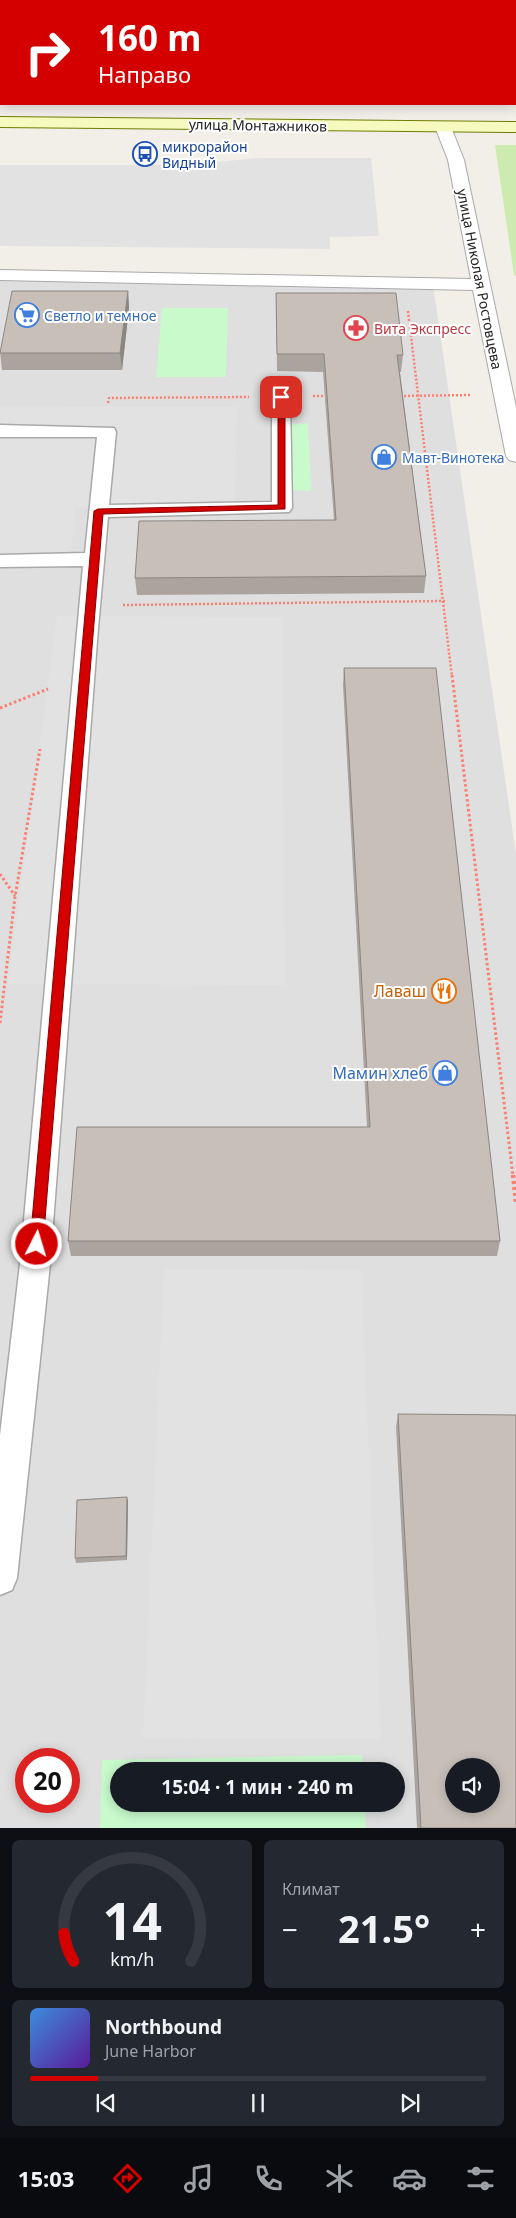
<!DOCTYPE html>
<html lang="ru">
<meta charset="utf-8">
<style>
:root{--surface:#171b24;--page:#242831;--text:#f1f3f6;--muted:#9ea1a6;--line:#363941;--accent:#d40000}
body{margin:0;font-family:"Noto Sans",sans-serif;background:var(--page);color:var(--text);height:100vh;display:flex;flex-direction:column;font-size:19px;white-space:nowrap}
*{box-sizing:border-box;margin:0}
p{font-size:16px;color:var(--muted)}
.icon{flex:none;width:28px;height:28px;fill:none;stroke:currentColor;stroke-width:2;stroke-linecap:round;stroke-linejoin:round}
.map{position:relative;height:1828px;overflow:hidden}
.drawer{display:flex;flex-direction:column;gap:12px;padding:12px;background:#0d0f14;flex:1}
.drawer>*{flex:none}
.hud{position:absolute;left:0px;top:0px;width:516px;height:105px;box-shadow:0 2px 12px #0003;background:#d40000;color:#fff;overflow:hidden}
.controls{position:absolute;left:445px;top:1758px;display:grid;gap:10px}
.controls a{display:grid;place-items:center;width:55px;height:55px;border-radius:50%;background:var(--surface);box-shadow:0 2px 12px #0003;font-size:25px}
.speed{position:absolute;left:15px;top:1748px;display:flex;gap:10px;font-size:25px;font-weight:700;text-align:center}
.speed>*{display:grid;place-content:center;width:65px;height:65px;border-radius:50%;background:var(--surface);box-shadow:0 2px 12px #0003;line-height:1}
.speed .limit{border:8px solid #d22;background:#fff;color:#111}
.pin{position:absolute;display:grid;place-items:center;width:42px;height:42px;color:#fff;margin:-21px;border-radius:10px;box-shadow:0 2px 8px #0006}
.me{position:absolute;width:55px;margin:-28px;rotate:5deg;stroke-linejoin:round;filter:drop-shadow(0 0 4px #0008)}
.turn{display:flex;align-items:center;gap:18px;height:105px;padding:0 15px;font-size:22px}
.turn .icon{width:65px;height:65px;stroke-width:2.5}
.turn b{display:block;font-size:35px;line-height:42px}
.big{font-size:38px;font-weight:700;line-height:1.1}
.drawer .tile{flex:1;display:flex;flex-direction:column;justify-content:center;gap:8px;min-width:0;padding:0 18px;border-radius:8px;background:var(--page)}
.drawer .dial{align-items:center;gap:0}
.dial svg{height:130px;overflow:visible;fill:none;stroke:var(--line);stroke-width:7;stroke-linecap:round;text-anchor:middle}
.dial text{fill:var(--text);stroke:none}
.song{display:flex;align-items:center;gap:15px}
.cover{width:60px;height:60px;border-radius:8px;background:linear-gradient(135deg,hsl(210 70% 55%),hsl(270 70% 35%))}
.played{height:5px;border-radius:2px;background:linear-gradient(90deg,var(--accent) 15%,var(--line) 15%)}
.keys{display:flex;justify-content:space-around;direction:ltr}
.heat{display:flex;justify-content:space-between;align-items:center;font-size:28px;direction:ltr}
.drawer .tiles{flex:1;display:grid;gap:12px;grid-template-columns:1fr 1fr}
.tile:last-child{grid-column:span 2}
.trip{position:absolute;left:110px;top:1762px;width:295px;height:50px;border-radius:25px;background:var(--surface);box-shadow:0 2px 12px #0003;font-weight:700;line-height:50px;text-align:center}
.dock{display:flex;height:80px;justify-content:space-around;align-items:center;background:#090b0e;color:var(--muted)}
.dock .icon{width:35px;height:35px}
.dock .selected{color:var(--accent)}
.dock b{font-size:22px;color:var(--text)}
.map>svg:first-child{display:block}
.residential{fill:#e0dfdf;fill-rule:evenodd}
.grass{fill:#cdebb0}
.park{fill:#c8facc}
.parking{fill:#e2e2e2}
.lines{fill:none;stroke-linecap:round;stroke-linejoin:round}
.lane-casing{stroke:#a9a9a9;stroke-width:3}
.street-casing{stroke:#a9a9a9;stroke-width:2}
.secondary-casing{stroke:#707d05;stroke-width:2}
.path-far2{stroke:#fa8072;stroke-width:2.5;stroke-dasharray:2 2;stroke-linecap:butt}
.path-far1{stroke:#fa8072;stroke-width:3;stroke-dasharray:2.5 2.5;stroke-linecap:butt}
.path{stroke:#fa8072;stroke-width:4.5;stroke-dasharray:3 3;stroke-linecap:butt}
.lane{fill:#fff;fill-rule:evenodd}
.street{fill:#fff;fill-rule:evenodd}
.secondary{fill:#f7fabf;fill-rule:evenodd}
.wall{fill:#aba49e}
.shaded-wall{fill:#8b8681}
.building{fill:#c7bfb8;stroke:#8b8681;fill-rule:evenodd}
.route{fill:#d40000;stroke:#8a0000}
.labels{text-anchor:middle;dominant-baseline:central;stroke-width:4;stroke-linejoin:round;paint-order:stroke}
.far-street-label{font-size:14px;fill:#222;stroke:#fff}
.far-transit-label{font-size:14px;fill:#164399;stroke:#fff;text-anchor:start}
.far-shop-label{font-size:14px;fill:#366cbe;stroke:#fff;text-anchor:start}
.far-health-label{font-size:14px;fill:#be3a42;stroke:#fff;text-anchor:start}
.food-label{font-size:16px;fill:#c56008;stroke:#fff;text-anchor:end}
.shop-label{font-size:16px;fill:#366cbe;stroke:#fff;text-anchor:end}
</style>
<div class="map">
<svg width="516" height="1828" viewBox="0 0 516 1828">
<rect width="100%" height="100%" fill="#f2efe9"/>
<g class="residential">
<polygon points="0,0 279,0 279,1 1,1 0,52"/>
<path d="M0,278H432L516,854V1828H0ZM26,1759H69V1801H26ZM454,1766H491V1804H454ZM119,1771H396V1804H119Z"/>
</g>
<polygon class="grass" points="495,145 516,145 516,276 514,275"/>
<g class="park">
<polygon points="162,308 228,308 226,377 156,377"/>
<polygon points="308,423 311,491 290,490 288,425"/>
<polygon points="362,1755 363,1771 119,1771 119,1804 364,1804 366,1828 100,1828 102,1760"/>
</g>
<g class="parking">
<polygon points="259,158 371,158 379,236 330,237 330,249 0,246 0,165 183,165"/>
<polygon points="0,406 237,407 235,503 75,507 71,556 0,557"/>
<polygon points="57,616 282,617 285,985 8,984"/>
<polygon points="164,1269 361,1270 381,1739 143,1738"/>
</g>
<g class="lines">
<defs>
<g id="lane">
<rect x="306" y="0" width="12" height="1"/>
<rect x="0" y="47" width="1" height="8"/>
<polygon points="281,392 287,393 290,397 292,508 289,512 108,517 98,628 50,1264 17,1578 12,1590 0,1595 0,1435 20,1264 83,566 0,567 0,555 85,553 97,437 0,437 0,425 114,428 116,432 109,505 272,502 272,397 275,393"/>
</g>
<polygon id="street" points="443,122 451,127 464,160 516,407 516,462 509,460 506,456 473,290 0,280 0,270 471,279 448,160 435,127"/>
<g id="secondary">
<rect x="403" y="0" width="14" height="1"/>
<rect x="0" y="90" width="1" height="10"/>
<rect x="515" y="94" width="1" height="10"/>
<polygon points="0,117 516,122 516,132 0,127"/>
</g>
</defs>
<use href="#lane" class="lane-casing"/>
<use href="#street" class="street-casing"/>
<use href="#secondary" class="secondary-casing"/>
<g class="path-far2">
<polyline points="408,311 452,677"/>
<polyline points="313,396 329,396"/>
<polyline points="400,396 471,395"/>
<polyline points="108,403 109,398 249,397"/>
<polyline points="123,605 445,601"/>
</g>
<g class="path-far1">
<polyline points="452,675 513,1176"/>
<polyline points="0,708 48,689"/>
<polyline points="0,874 15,896"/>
<polyline points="0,1023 15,897 40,749"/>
</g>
<polyline class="path" points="513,1175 516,1202"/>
<use href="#lane" class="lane"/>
<use href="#street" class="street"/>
<use href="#secondary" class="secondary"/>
</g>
<g class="wall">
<polygon points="491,0 516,0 516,31 515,31 515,1 492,1"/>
<polygon points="128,291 129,308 122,370 2,370 0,351"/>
<polygon points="276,293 403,355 401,372 400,372 426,576 424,593 137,595 135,578 334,520 323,372 277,371"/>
<polygon points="344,668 500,1241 497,1256 71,1256 68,1241 367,1127 343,685"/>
<polygon points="398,1414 516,1828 417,1828 396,1427"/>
<polygon points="127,1497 128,1502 127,1560 76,1563 75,1558"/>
</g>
<g class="shaded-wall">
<polygon points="1,4 1,21 0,25 0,8"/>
<polygon points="128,291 129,308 122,370 120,353"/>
<polygon points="127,1497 128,1502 127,1560 126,1556"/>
</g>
<g class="building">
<polygon points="496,0 516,0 516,15 515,15 515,1 497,1"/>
<polygon points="12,291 128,291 120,353 0,353"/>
<polygon points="276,293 396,293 403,355 397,355 426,576 135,578 139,521 336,520 324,354 277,354"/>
<polygon points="344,668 436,668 500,1241 68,1241 77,1127 370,1127"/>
<path d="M398,1414L516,1415V1828H421ZM454,1766H491V1804H454Z"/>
<polygon points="127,1497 126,1556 75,1558 77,1500"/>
</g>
<polygon class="route" points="278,395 285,397 285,509 103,514 43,1244 41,1249 37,1251 32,1249 30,1244 94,511 98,509 278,505"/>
<defs>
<symbol id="bus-ring" viewBox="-11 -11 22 22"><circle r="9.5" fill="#fff" stroke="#1a4fb4" stroke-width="1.5"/><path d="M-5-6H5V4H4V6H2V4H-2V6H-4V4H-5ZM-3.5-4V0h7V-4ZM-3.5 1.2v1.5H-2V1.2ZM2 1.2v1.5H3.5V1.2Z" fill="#1a4fb4"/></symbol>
<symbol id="supermarket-ring" viewBox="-11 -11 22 22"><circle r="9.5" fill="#fff" stroke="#3f7fe0" stroke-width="1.5"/><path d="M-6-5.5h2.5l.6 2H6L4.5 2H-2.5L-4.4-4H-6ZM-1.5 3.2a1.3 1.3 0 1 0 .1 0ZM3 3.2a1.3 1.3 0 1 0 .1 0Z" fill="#3f7fe0"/></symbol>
<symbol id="pharmacy-ring" viewBox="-11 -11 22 22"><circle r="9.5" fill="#fff" stroke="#e0444e" stroke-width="1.5"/><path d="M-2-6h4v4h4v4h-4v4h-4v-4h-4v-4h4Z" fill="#e0444e"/></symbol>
<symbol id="shop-ring" viewBox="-11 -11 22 22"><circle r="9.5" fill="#fff" stroke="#3f7fe0" stroke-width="1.5"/><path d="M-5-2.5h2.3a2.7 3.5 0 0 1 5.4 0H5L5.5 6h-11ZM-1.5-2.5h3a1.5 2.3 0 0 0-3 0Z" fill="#3f7fe0"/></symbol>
<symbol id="restaurant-ring" viewBox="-11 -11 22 22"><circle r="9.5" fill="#fff" stroke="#e8710a" stroke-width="1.5"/><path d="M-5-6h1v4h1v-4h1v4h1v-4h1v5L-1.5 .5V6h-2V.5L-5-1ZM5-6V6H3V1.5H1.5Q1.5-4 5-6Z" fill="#e8710a"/></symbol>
</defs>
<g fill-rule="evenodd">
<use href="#bus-ring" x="131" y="140" width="28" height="28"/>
<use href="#supermarket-ring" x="13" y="301" width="28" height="28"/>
<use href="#pharmacy-ring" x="342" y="314" width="28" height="28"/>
<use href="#shop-ring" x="370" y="443" width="28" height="28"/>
<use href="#restaurant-ring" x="430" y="977" width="28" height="28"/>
<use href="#shop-ring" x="431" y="1059" width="28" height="28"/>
</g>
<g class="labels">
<g class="far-street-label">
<text transform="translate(258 125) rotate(1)">улица Монтажников</text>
<text transform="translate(480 279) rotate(79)">улица Николая Ростовцева</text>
</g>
<g class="far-transit-label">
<text x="162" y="146">микрорайон<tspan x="162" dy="16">Видный</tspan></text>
</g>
<g class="far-shop-label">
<text x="44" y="315">Светло и темное</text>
<text x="402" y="457">Мавт-Винотека</text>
</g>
<g class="far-health-label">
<text x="374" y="328">Вита Экспресс</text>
</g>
<g class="food-label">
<text x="426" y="991">Лаваш</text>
</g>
<g class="shop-label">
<text x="428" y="1073">Мамин хлеб</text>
</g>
</g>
</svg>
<div class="controls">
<a><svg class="icon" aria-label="sound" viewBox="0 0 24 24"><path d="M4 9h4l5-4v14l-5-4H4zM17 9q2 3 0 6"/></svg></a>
</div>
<div class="speed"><div class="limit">20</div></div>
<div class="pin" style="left:281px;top:397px;background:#d93025"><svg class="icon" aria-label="arrive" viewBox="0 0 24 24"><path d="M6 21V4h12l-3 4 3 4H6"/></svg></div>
<svg class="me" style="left:37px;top:1244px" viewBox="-20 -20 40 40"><circle r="17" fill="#d40000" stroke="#fff" stroke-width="3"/><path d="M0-11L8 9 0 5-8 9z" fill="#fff"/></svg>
<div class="trip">15:04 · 1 мин · 240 m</div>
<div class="hud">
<div class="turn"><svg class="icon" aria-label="right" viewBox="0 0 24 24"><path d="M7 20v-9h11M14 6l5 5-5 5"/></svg><div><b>160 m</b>Направо</div></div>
</div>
</div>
<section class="drawer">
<div class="tiles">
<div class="tile dial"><svg viewBox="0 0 100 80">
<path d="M14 69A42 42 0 1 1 86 69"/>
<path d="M14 69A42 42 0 0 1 8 52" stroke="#d40000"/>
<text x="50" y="56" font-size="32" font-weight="700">14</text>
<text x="50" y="72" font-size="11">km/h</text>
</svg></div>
<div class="tile"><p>Климат</p>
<div class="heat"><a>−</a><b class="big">21.5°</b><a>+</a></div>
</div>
<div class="tile">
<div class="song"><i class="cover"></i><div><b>Northbound</b><p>June Harbor</p></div></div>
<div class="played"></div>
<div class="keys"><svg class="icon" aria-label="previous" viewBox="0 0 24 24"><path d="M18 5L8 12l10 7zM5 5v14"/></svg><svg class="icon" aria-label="pause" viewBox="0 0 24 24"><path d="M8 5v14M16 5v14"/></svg><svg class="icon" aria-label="next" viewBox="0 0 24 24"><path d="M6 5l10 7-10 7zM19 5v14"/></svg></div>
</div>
</div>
</section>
<nav class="dock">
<b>15:03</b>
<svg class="icon selected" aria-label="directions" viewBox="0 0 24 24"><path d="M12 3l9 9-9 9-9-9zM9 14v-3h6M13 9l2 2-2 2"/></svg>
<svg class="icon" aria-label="music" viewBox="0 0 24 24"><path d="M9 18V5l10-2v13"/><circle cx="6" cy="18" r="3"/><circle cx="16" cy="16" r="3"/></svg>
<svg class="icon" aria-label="phone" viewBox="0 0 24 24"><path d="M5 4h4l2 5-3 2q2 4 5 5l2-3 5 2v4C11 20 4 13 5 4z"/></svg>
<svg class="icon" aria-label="climate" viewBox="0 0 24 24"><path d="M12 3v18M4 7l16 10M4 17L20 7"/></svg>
<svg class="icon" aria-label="car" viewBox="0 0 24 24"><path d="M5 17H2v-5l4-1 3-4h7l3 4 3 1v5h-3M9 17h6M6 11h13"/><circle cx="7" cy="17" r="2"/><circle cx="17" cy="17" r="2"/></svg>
<svg class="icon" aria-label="filters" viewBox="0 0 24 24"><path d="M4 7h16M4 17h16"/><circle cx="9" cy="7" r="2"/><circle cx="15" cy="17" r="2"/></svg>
</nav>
